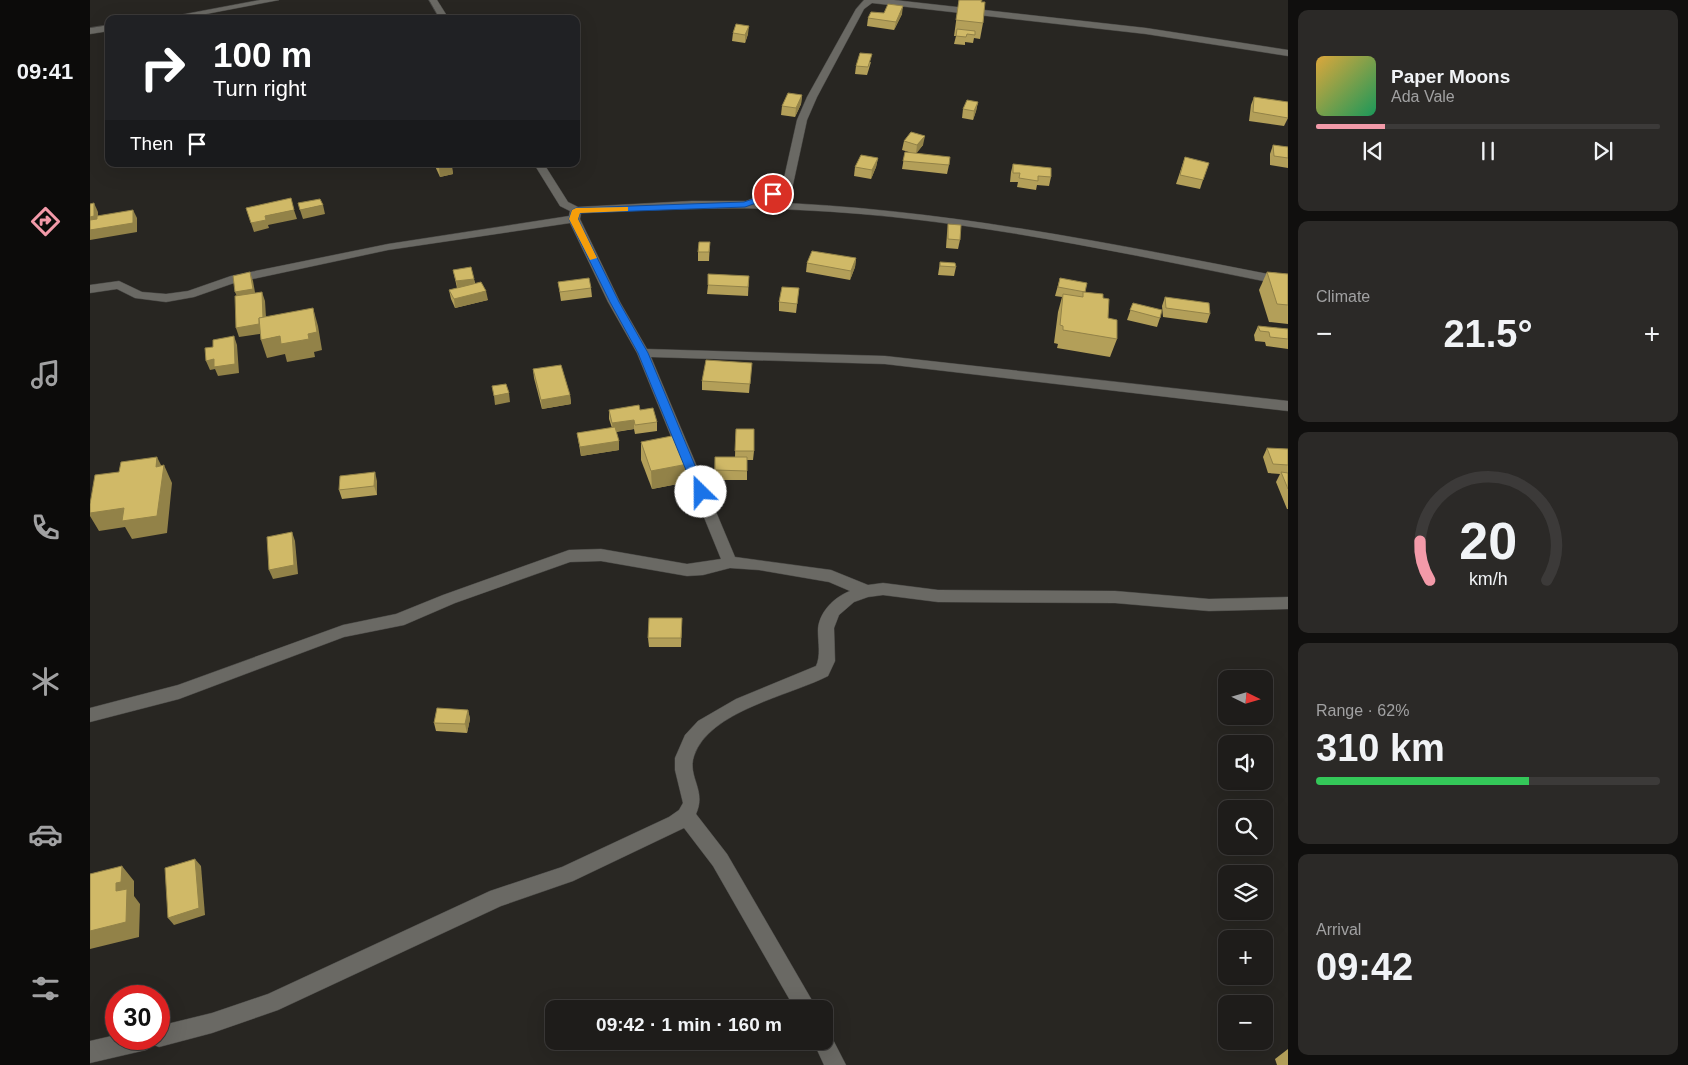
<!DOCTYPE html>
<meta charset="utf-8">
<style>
:root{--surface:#1e1c1a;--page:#2b2927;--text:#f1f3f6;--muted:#a1a1a2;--line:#3c3a39;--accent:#f39aa9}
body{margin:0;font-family:Helvetica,sans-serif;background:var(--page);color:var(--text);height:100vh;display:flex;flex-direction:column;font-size:19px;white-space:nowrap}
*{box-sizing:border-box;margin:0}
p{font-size:16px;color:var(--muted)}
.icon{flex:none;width:28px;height:28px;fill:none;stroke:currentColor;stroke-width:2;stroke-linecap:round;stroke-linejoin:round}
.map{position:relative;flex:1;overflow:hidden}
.panel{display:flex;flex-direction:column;gap:10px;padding:10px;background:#100f0e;width:400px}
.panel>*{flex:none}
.top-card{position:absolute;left:15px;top:15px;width:475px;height:152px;border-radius:10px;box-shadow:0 5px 20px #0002,0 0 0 1px var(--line);background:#202124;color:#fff;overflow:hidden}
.needle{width:32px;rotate:95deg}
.buttons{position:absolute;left:1128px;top:670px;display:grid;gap:10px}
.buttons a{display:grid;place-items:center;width:55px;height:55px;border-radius:10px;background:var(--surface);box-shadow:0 5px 20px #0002,0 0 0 1px var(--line);font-size:25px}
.speed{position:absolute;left:15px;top:985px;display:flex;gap:10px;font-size:25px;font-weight:700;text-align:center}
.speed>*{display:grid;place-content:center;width:65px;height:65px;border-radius:50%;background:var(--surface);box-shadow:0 5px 20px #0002,0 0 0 1px var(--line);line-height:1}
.speed .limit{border:8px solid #d22;background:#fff;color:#111}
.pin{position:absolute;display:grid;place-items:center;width:42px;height:42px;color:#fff;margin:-21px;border:2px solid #fff;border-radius:50%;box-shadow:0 1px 5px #0007}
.me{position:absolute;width:55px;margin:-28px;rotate:337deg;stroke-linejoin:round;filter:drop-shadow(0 0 4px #0008)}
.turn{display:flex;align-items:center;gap:18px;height:105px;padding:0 25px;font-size:22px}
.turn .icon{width:65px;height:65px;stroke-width:2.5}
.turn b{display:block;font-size:35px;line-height:42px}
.then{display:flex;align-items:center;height:48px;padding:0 25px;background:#0003;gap:10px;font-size:19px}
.big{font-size:38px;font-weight:600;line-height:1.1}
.panel .tile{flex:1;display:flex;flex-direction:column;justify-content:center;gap:8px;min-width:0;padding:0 18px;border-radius:10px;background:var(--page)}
.panel .dial{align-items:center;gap:0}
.dial svg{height:130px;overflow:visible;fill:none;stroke:var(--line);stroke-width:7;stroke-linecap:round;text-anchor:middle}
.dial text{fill:var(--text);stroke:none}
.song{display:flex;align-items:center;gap:15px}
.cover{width:60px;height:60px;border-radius:8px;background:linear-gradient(135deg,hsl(40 70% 55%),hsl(150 70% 35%))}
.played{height:5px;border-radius:2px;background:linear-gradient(90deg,var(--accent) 20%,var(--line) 20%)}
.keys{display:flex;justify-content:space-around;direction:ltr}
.heat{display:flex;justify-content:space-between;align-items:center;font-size:28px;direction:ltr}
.charge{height:8px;border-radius:4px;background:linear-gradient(90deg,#34c759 62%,var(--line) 0)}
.trip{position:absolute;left:455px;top:1000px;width:288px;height:50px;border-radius:10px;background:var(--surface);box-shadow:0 5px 20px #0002,0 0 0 1px var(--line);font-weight:600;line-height:50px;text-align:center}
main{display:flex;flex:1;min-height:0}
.tabs{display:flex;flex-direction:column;width:90px;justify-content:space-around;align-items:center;background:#0c0b0a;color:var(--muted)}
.tabs .icon{width:35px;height:35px}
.tabs .on{color:var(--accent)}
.tabs b{font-size:22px;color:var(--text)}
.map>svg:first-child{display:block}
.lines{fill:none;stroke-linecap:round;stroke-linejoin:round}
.minor-casing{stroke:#464542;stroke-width:1}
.minor{fill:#6a6964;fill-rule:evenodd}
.wall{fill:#b39f59}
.shaded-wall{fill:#928248}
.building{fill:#d0b967;stroke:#928248}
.route{fill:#1a73e8;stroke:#114b97}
.slow{fill:#f59e0b}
</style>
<main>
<nav class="tabs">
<b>09:41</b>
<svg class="icon on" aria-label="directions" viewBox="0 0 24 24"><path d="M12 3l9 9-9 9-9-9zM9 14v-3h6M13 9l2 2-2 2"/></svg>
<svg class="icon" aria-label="music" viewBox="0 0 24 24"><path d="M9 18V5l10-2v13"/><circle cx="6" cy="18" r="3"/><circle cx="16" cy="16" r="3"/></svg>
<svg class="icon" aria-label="phone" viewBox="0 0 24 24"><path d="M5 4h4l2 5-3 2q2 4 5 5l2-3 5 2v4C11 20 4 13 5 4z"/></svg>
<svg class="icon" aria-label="climate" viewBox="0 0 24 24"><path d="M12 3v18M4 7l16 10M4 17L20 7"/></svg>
<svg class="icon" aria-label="car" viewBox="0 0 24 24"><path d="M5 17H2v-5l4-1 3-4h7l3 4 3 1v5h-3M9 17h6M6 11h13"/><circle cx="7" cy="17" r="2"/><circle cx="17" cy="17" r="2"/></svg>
<svg class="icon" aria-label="filters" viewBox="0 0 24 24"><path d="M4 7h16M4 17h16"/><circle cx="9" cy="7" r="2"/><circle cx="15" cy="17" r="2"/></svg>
</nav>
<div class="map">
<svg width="1198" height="1065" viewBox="0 0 1198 1065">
<rect width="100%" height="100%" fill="#282622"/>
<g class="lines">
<defs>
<g id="minor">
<polygon points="170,0 189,0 90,19 69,19"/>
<polygon points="339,0 347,0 359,19 350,19"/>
<path d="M774,0H804L1056,28L1198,50V56L1056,34L782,3L774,9L727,97L717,120L702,189L672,202C850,208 1024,244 1198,278V286C1037,254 874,217 710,210C636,206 564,210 491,213L490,219L530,302L557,349L795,356L1198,401V411L795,364L561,357L645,557L741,570L778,585L793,583L848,590L1025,591L1119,599L1198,597V609L1119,611L1025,603L848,602L793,595L778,597L764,602L749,615L744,628L745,661L738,676C699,696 619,711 604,756C597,777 617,790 606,814L637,854L727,1009H705L623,866L594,828L483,881L411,906L188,1010L122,1033L69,1047L64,1045L56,1050L0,1063V1041L26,1035V1039H69V1026L122,1013L178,994L400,891L472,867L579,817L589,810L593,803L585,770V758L595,735L608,721L646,699L726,666C731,656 728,642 728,631C728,613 744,597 760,591L739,582L669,570L640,568L613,575L597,576L511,561L480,562L365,603L314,625L254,637L89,699L0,722V708L88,685L253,625L306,614L353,595L479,550L511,549L597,564L631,559L547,353L518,302L480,223L298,250L144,283L104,297L76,302L45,298L27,289L0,293V285L29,281L52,292L76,294L98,291L141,276L298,244L479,216L480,211L470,206L444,164H454L478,202L488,207L602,201H656L692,187L707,120L717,97L766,9Z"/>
<polygon points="19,25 19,31 0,34 0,28"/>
<polygon points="734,1031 740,1034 756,1065 734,1065 723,1041 734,1041"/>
</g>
</defs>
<use href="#minor" class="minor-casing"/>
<use href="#minor" class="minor"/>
</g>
<g class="wall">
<polygon points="869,0 893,23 890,39 884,38 883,43 875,42 875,45 864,44 866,36 864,36"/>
<polygon points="794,13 812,14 804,30 777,26 778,18"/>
<polygon points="643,33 658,34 655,43 642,41"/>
<polygon points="781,62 777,75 765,74 766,66"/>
<polygon points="712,95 711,104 705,117 691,115 692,106"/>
<polygon points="1164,97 1198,118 1194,126 1159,121 1161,105"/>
<polygon points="888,102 886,111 883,120 872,118 873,109"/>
<polygon points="814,141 833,145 826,153 859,165 857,174 812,169 815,152 822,153 812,150"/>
<polygon points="1183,145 1198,147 1198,168 1180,165 1180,154"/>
<polygon points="1095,157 1113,180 1110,189 1086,184"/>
<polygon points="788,158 786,167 781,179 764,176 765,167"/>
<polygon points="344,164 361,164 363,174 350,177"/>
<polygon points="923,164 961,177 959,186 947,185 946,190 927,187 928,182 920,182 921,172"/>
<polygon points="858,224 870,240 868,249 856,248 857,233"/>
<polygon points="620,242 619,261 608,261 608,252"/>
<polygon points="766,258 765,267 760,280 716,272 717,263"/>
<polygon points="850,262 866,267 864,276 848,275"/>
<polygon points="363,270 384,279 385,283 398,300 365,308 361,299 359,290 367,288"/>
<polygon points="1177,272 1198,274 1198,324 1179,322 1169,290"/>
<polygon points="659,276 658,296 617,294 618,285"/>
<polygon points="970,278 995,292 1013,298 1018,318 1027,339 1020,357 967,348 968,344 964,343 968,312 972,297 965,296"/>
<polygon points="468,282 501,288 502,297 471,301"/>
<polygon points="709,288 706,313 689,311 689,302"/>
<polygon points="1075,297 1120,314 1117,323 1073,317 1072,306"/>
<polygon points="1043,303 1070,318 1067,327 1037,320"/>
<polygon points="1168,326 1198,329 1198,349 1176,346 1175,342 1165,341 1164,335"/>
<polygon points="443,369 480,395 481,404 452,409 444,378"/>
<polygon points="661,372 659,393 612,390 612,381"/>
<polygon points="519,410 550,410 567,422 567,431 545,434 544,429 526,432 529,450 491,456 487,433 522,428 519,419"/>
<polygon points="646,429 664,451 663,460 657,460 657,480 624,480 625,457 645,457"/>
<polygon points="551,442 603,463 603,481 562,489 551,460"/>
<polygon points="1177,448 1198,449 1198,509 1197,509 1186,482 1190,474 1178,473 1173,457"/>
<polygon points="287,481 287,495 252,499 249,490"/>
<polygon points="592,618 591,647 559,647 558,638"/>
<polygon points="378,710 380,719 377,733 346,731 344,723"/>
<polygon points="1198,1049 1198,1065 1187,1065 1185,1059"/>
</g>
<g class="shaded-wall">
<polygon points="813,6 812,14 804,30 806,22"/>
<polygon points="659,26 658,34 655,43 655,35"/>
<polygon points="712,95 711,104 705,117 706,108"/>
<polygon points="888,102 886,111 883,120 884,111"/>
<polygon points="835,136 833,145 826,154 827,145"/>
<polygon points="788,158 786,167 781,179 782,170"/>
<polygon points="362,165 363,174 350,177 349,168"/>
<polygon points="4,203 8,212 8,225 0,227 0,217"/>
<polygon points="233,205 235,214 213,219 210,210"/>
<polygon points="43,210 47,218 47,232 0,240 0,230"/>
<polygon points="204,210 207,219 178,225 179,228 164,232 161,223 175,216"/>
<polygon points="766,258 765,267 760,280 761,271"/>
<polygon points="160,272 163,281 166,298 149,301 145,292"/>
<polygon points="384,279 385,288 368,290 366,281"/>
<polygon points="396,291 398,300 365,308 364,299"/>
<polygon points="172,292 175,301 177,333 149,337 146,328"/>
<polygon points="223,308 228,326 232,350 224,352 225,357 197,362 195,354 177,358 171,340 190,336 218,334"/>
<polygon points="144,336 147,345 149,373 128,376 125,369 120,370 116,361"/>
<polygon points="419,393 420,402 405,405 404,396"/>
<polygon points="480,395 481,404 452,409 451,400"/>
<polygon points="544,420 544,429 523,432 522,423"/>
<polygon points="529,441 529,450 491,456 490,447"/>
<polygon points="67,457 73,469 74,465 82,483 77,533 42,539 35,527 9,531 0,516 0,513 66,467"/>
<polygon points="603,463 603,481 562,489 561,471"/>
<polygon points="285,472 287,481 287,495 284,486"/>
<polygon points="202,532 205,541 208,574 183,579 179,570"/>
<polygon points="378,710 380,719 377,733 375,724"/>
<polygon points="105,859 111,866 115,915 84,925 78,918"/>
<polygon points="32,866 44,881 44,896 50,904 49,937 0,949 0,931 26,891 26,883"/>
</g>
<g class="building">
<polygon points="869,0 892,0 891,2 895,2 893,23 866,20"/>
<polygon points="798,4 813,6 806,22 778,18 781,12 794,13"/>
<polygon points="646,24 659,26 655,35 643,33"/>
<polygon points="867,29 885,31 885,35 877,34 876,37 866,36"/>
<polygon points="770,53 782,54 778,67 766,66"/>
<polygon points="698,93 712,95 706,108 692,106"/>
<polygon points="1164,97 1198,102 1198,118 1163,112"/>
<polygon points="877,100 888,102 884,111 873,109"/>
<polygon points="821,132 835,136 827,145 814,141"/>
<polygon points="1183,145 1198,147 1198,158 1184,156"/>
<polygon points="815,152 860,157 859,165 813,161"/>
<polygon points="771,155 788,158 782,170 765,167"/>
<polygon points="1095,157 1119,163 1113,180 1090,175"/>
<polygon points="347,164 361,164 362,165 349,168"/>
<polygon points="923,164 961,168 961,177 948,176 948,181 929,178 930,173 923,173"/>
<polygon points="201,198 204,210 175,216 176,220 161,223 156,208"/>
<polygon points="230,199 233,205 210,210 208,203"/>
<polygon points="4,203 4,216 0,217 0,204"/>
<polygon points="43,210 43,223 0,230 0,220 7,219 7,216"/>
<polygon points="858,224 871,225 870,240 858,239"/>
<polygon points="609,242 620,242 619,252 608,252"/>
<polygon points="722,251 766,258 761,271 717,263"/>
<polygon points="850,262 865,263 866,267 850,266"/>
<polygon points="381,267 384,279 366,281 363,270"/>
<polygon points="160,272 163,289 145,292 143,276"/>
<polygon points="1177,272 1198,274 1198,305 1187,304"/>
<polygon points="618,274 659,276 658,287 618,285"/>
<polygon points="499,278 501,288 470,292 468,282"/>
<polygon points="970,278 997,283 995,292 968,287"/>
<polygon points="391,282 396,291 364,299 359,290"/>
<polygon points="692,287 709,288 707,304 689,302"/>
<polygon points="172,292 173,318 169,318 169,324 146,328 145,296"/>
<polygon points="993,292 1013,294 1013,298 1019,299 1018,318 1027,320 1027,339 973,330 973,326 970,325 973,294 993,297"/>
<polygon points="1075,297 1119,303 1120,314 1076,308"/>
<polygon points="1043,303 1072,310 1070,318 1040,310"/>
<polygon points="223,308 227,332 218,334 219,339 191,344 190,336 171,340 169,318"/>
<polygon points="1168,326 1198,329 1198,339 1180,337 1179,332 1170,331"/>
<polygon points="144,336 145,364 124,367 124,359 116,361 115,348 123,347 123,340"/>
<polygon points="616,360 662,363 660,384 612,381"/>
<polygon points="471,365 480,395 451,400 443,369"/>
<polygon points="416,384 419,393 404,396 402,386"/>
<polygon points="549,405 550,410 563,408 567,422 545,425 544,420 522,423 519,410"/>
<polygon points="525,427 529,441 490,447 487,433"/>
<polygon points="646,429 664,429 664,451 645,451"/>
<polygon points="592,434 603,463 561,471 551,442"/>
<polygon points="1177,448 1198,449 1198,465 1183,464"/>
<polygon points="67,457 66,467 74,465 67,516 32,521 34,508 0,513 0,504 5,475 29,472 31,462"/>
<polygon points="625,457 657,457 657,471 625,470"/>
<polygon points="285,472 284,486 249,490 250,476"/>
<polygon points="1191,472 1198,473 1198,489"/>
<polygon points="202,532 204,565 179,570 177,537"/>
<polygon points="559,618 592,618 591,638 558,638"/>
<polygon points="347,708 378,710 375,724 344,723"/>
<polygon points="105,859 109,908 78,918 75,868"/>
<polygon points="32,866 31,882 26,883 26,891 37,889 36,922 0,931 0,874"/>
</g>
<polygon class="route" points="683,192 687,194 686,196 655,207 490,213 488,219 529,302 558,353 616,492 611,496 605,492 548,353 520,302 479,219 482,210 486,208 654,202"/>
<polygon class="slow" points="536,207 538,207 538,211 490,213 488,219 507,258 500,260 479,219 482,210 486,208"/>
</svg>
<div class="buttons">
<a><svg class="needle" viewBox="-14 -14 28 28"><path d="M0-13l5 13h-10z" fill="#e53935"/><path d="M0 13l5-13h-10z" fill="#a1a1a2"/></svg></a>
<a><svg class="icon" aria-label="sound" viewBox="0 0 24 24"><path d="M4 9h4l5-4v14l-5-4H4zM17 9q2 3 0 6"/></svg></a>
<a><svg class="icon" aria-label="search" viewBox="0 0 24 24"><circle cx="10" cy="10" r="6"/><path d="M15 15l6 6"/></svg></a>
<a><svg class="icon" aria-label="layers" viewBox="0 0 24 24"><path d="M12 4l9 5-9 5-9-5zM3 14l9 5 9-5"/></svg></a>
<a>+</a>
<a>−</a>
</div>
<div class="speed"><div class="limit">30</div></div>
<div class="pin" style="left:683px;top:194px;background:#d93025"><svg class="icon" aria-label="arrive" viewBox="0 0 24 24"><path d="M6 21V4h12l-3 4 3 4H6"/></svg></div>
<svg class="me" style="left:611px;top:492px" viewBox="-20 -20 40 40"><circle r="19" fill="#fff"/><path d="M0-13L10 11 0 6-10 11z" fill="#1a73e8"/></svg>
<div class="trip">09:42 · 1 min · 160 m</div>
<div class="top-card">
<div class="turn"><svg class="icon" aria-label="right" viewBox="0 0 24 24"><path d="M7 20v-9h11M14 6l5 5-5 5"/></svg><div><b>100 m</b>Turn right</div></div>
<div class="then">Then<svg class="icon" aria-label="arrive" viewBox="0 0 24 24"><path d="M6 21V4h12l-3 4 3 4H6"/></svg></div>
</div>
</div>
<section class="panel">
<div class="tile">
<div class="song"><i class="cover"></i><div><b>Paper Moons</b><p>Ada Vale</p></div></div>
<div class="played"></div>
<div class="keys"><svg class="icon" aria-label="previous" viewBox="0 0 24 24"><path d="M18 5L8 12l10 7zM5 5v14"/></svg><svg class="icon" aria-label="pause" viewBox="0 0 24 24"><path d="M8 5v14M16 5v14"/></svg><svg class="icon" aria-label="next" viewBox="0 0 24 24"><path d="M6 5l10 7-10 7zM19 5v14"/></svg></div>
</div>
<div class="tile"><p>Climate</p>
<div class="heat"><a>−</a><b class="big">21.5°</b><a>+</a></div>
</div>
<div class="tile dial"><svg viewBox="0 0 100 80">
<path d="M14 69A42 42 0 1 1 86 69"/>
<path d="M14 69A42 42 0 0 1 8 45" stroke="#f39aa9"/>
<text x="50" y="56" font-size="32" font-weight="700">20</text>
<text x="50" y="72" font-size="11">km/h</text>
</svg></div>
<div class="tile"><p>Range · 62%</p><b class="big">310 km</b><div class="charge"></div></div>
<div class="tile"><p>Arrival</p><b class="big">09:42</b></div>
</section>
</main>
